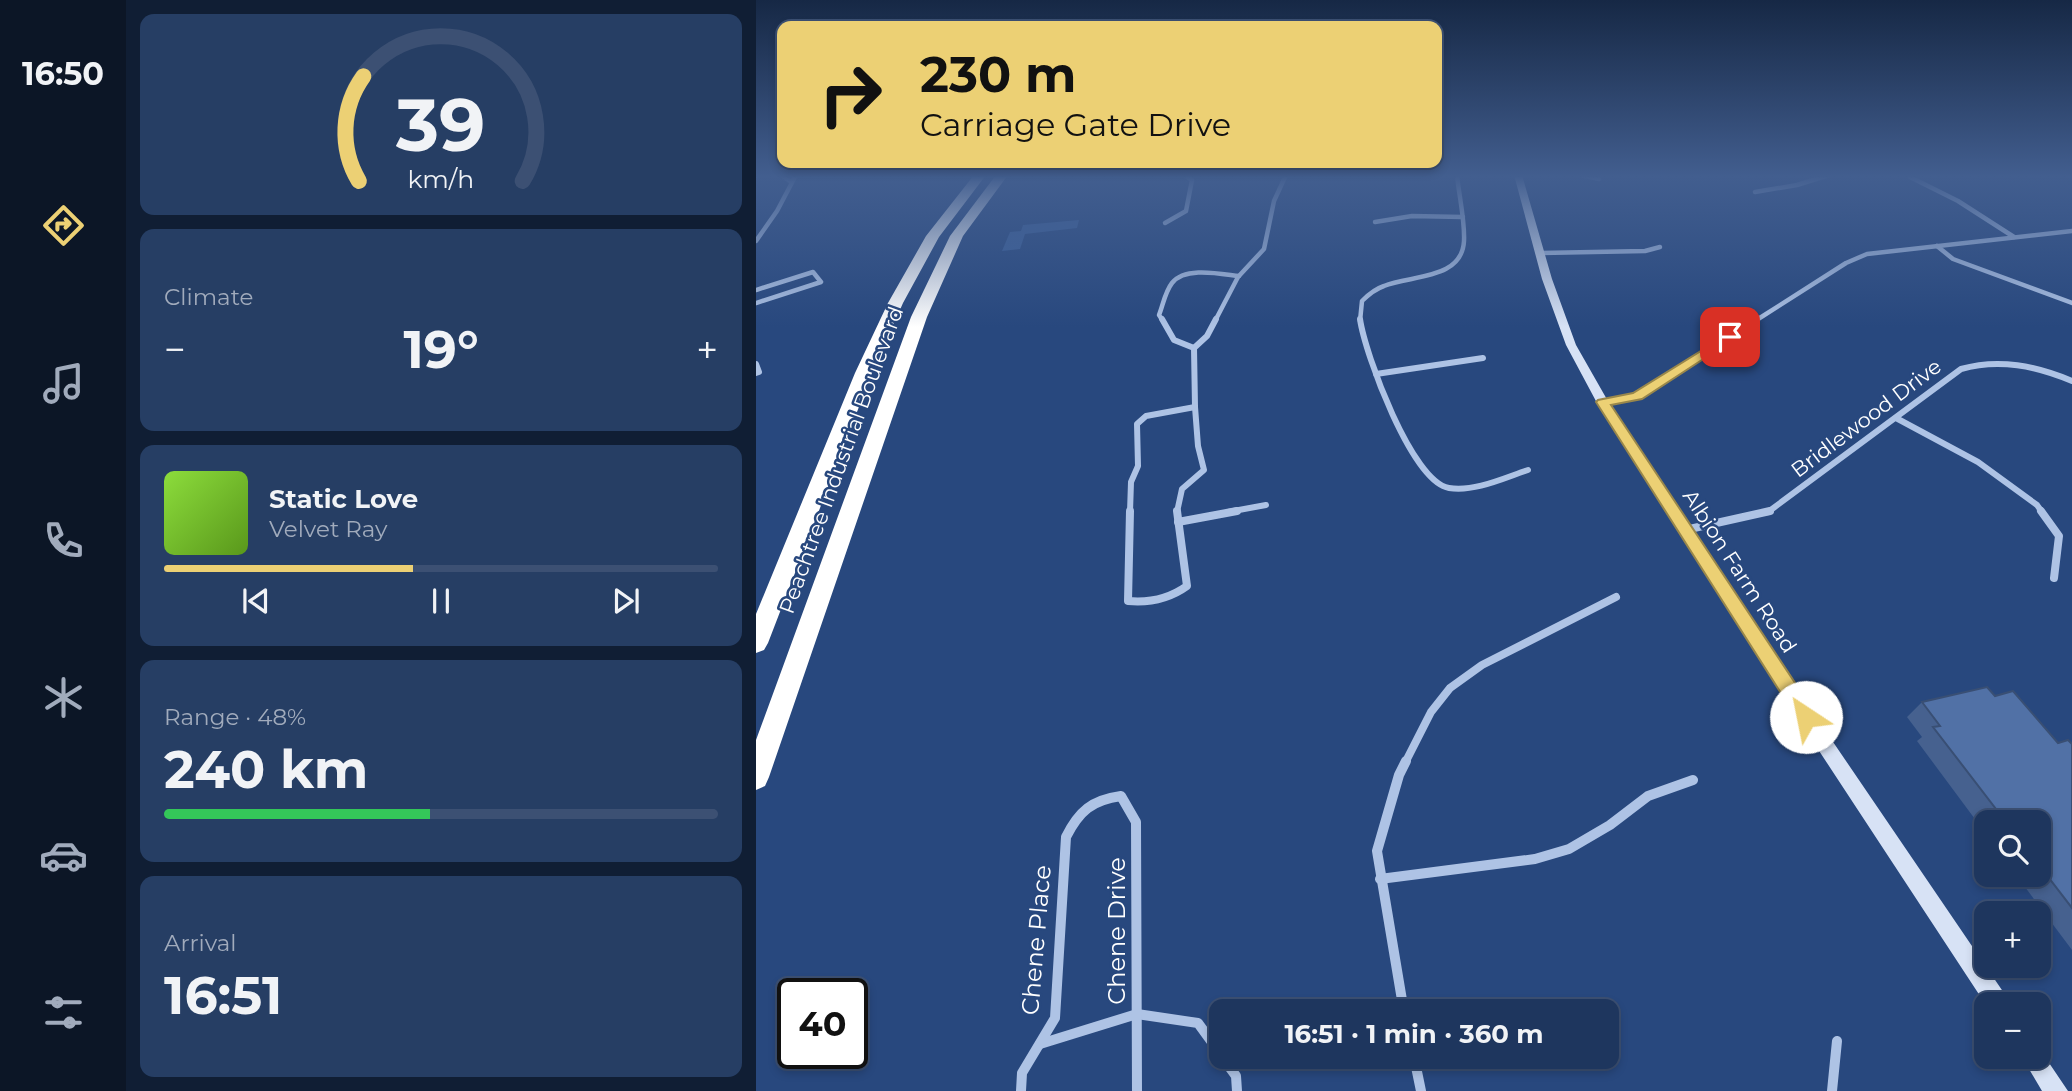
<!DOCTYPE html>
<meta charset="utf-8">
<style>
:root{--surface:#1e365e;--page:#263e64;--text:#f1f3f6;--muted:#a1abbc;--line:#3c5073;--accent:#ecd074}
body{margin:0;font-family:Montserrat,sans-serif;background:var(--page);color:var(--text);height:100vh;display:flex;flex-direction:column;font-size:26px;white-space:nowrap}
*{box-sizing:border-box;margin:0}
p{font-size:23px;color:var(--muted)}
.icon{flex:none;width:38px;height:38px;fill:none;stroke:currentColor;stroke-width:2;stroke-linecap:round;stroke-linejoin:round}
.map{position:relative;flex:1;overflow:hidden}
.panel{display:flex;flex-direction:column;gap:14px;padding:14px;background:#101e34;width:630px}
.panel>*{flex:none}
.banner{position:absolute;left:21px;top:21px;width:665px;height:147px;border-radius:14px;box-shadow:0 4px 10px #0003,0 0 0 2px var(--line);background:#ecd074;color:#111;overflow:hidden}
.tools{position:absolute;left:1218px;top:810px;display:grid;gap:14px}
.tools a{display:grid;place-items:center;width:77px;height:77px;border-radius:14px;background:var(--surface);box-shadow:0 4px 10px #0003,0 0 0 2px var(--line);font-size:35px}
.speed{position:absolute;left:21px;top:978px;display:flex;gap:14px;font-size:35px;font-weight:700;text-align:center}
.speed>*{display:grid;place-content:center;width:91px;height:91px;border-radius:50%;background:var(--surface);box-shadow:0 4px 10px #0003,0 0 0 2px var(--line);line-height:1}
.speed .limit{border:4px solid #111;border-radius:10px;background:#fff;color:#111}
.pin{position:absolute;display:grid;place-items:center;width:60px;height:60px;color:#fff;margin:-30px;border-radius:14px;box-shadow:0 4px 10px #0006}
.me{position:absolute;width:77px;margin:-38px;rotate:326deg;stroke-linejoin:round;filter:drop-shadow(0 0 5px #0008)}
.turn{display:flex;align-items:center;gap:24px;height:147px;padding:0 28px;font-size:32px}
.turn .icon{width:91px;height:91px;stroke-width:2.5}
.turn b{display:block;font-size:49px;line-height:60px}
.big{font-size:52px;font-weight:700;line-height:1.1}
.panel .tile{flex:1;display:flex;flex-direction:column;justify-content:center;gap:10px;min-width:0;padding:0 24px;border-radius:14px;background:var(--page)}
.panel .dial{align-items:center;gap:0}
.dial svg{height:182px;overflow:visible;fill:none;stroke:var(--line);stroke-width:7;stroke-linecap:round;text-anchor:middle}
.dial text{fill:var(--text);stroke:none}
.song{display:flex;align-items:center;gap:21px}
.cover{width:84px;height:84px;border-radius:10px;background:linear-gradient(135deg,hsl(90 70% 55%),hsl(90 70% 35%))}
.played{height:7px;border-radius:4px;background:linear-gradient(90deg,var(--accent) 45%,var(--line) 45%)}
.keys{display:flex;justify-content:space-around;direction:ltr}
.heat{display:flex;justify-content:space-between;align-items:center;font-size:38px;direction:ltr}
.charge{height:10px;border-radius:5px;background:linear-gradient(90deg,#34c759 48%,var(--line) 0)}
.trip{position:absolute;left:453px;top:999px;width:410px;height:70px;border-radius:14px;background:var(--surface);box-shadow:0 4px 10px #0003,0 0 0 2px var(--line);font-weight:700;line-height:70px;text-align:center}
main{display:flex;flex:1;min-height:0}
.tabs{display:flex;flex-direction:column;width:126px;justify-content:space-around;align-items:center;background:#0c1626;color:var(--muted)}
.tabs .icon{width:49px;height:49px}
.tabs .selected{color:var(--accent)}
.tabs b{font-size:32px;color:var(--text)}
.map>svg:first-child{display:block}
.green{fill:#3c619b}
.lines{fill:none;stroke-linecap:round;stroke-linejoin:round}
.street-far3{stroke:#aec3e5;stroke-width:4.5}
.street-far2{stroke:#aec3e5;stroke-width:6}
.street-far1{stroke:#aec3e5;stroke-width:8}
.street{stroke:#aec3e5;stroke-width:10}
.secondary{fill:#d7e2f5;fill-rule:evenodd}
.highway{fill:#fff;fill-rule:evenodd}
.wall{fill:#46618f}
.building{fill:#5171a6;stroke:#394f74;stroke-width:2}
.route{fill:#ecd074;stroke:#99874b;stroke-width:2}
.labels{text-anchor:middle;dominant-baseline:central;stroke-width:5;stroke-linejoin:round;paint-order:stroke}
.street-label{font-size:21px;fill:#fff;stroke:#28487e}
.near-street-label{font-size:24px;fill:#fff;stroke:#28487e}
</style>
<main>
<nav class="tabs">
<b>16:50</b>
<svg class="icon selected" aria-label="directions" viewBox="0 0 24 24"><path d="M12 3l9 9-9 9-9-9zM9 14v-3h6M13 9l2 2-2 2"/></svg>
<svg class="icon" aria-label="music" viewBox="0 0 24 24"><path d="M9 18V5l10-2v13"/><circle cx="6" cy="18" r="3"/><circle cx="16" cy="16" r="3"/></svg>
<svg class="icon" aria-label="phone" viewBox="0 0 24 24"><path d="M5 4h4l2 5-3 2q2 4 5 5l2-3 5 2v4C11 20 4 13 5 4z"/></svg>
<svg class="icon" aria-label="climate" viewBox="0 0 24 24"><path d="M12 3v18M4 7l16 10M4 17L20 7"/></svg>
<svg class="icon" aria-label="car" viewBox="0 0 24 24"><path d="M5 17H2v-5l4-1 3-4h7l3 4 3 1v5h-3M9 17h6M6 11h13"/><circle cx="7" cy="17" r="2"/><circle cx="17" cy="17" r="2"/></svg>
<svg class="icon" aria-label="filters" viewBox="0 0 24 24"><path d="M4 7h16M4 17h16"/><circle cx="9" cy="7" r="2"/><circle cx="15" cy="17" r="2"/></svg>
</nav>
<section class="panel">
<div class="tile dial"><svg viewBox="0 0 100 80">
<path d="M14 69A42 42 0 1 1 86 69"/>
<path d="M14 69A42 42 0 0 1 16 23" stroke="#ecd074"/>
<text x="50" y="56" font-size="32" font-weight="700">39</text>
<text x="50" y="72" font-size="11">km/h</text>
</svg></div>
<div class="tile"><p>Climate</p>
<div class="heat"><a>−</a><b class="big">19°</b><a>+</a></div>
</div>
<div class="tile">
<div class="song"><i class="cover"></i><div><b>Static Love</b><p>Velvet Ray</p></div></div>
<div class="played"></div>
<div class="keys"><svg class="icon" aria-label="previous" viewBox="0 0 24 24"><path d="M18 5L8 12l10 7zM5 5v14"/></svg><svg class="icon" aria-label="pause" viewBox="0 0 24 24"><path d="M8 5v14M16 5v14"/></svg><svg class="icon" aria-label="next" viewBox="0 0 24 24"><path d="M6 5l10 7-10 7zM19 5v14"/></svg></div>
</div>
<div class="tile"><p>Range · 48%</p><b class="big">240 km</b><div class="charge"></div></div>
<div class="tile"><p>Arrival</p><b class="big">16:51</b></div>
</section>
<div class="map">
<svg width="1316" height="1091" viewBox="0 0 1316 1091">
<rect width="100%" height="100%" fill="#28487e"/>
<polygon class="green" points="323,220 321,228 269,234 264,249 246,251 254,232 265,231 267,225"/>
<g class="lines">
<g class="street-far3">
<polyline points="25,175 35,182"/>
<polyline points="825,175 843,179"/>
<polyline points="1150,175 1202,201 1258,237"/>
<polyline points="999,192 1041,185 1073,175"/>
<polyline points="619,222 656,216 707,217"/>
<polyline points="409,223 430,211 436,180 428,175"/>
<polyline points="0,241 21,211 40,175"/>
<polyline points="1181,246 1197,259 1316,303"/>
<polyline points="785,253 889,251 904,247"/>
<polyline points="0,290 57,272 65,282 0,303"/>
<path d="M407,321L403,315C407,305 409,292 416,283C429,266 465,274 483,276"/>
<polyline points="459,321 482,277 508,249 518,201 530,175"/>
<path d="M604,321L606,301C613,294 619,289 628,286C655,275 706,280 708,241C709,220 703,196 701,175"/>
<polyline points="999,321 1090,263 1111,254 1316,231"/>
</g>
<g class="street-far2">
<polyline points="406,319 418,340 438,348"/>
<path d="M604,319C609,354 656,482 693,488C719,492 748,478 772,470"/>
<polyline points="0,364 3,372 0,373"/>
<polyline points="620,374 727,358"/>
<polyline points="847,403 881,396 1001,319"/>
<polyline points="439,407 438,348 451,336 460,319"/>
<polyline points="1140,418 1222,462 1281,505 1286,512"/>
<polyline points="374,512 375,482 382,466 381,424 390,416 439,407"/>
<polyline points="421,512 426,489 448,470 442,446 439,407"/>
<polyline points="472,512 510,505"/>
<path d="M1012,512L1205,369C1243,358 1280,366 1316,381"/>
</g>
<g class="street-far1">
<path d="M374,511L372,601C394,603 413,599 431,586L421,511"/>
<polyline points="1285,511 1303,536 1298,578"/>
<polyline points="422,522 481,511"/>
<polyline points="929,530 1014,511"/>
<polyline points="649,763 675,712 694,688 726,665 860,597"/>
</g>
<g class="street">
<polyline points="624,879 779,859 813,849 854,825 892,796 937,780"/>
<polyline points="648,1012 621,851 643,775 650,761"/>
<polyline points="284,1044 381,1014 442,1023 466,1056"/>
<polyline points="466,1057 480,1076 481,1091"/>
<polyline points="658,1057 665,1091"/>
<path d="M265,1091L266,1073L299,1018L310,837C323,811 336,800 365,796L380,822L381,1091"/>
<polyline points="1076,1091 1081,1041"/>
</g>
<g class="secondary">
<polygon points="0,175 9,175 0,178"/>
<polygon points="758,175 766,175 796,279 820,345 853,403 1041,689 1250,996 1253,1004 1230,1005 1029,699 841,403 810,345 786,279"/>
<polygon points="1283,1048 1312,1091 1286,1091 1266,1057 1283,1057"/>
</g>
<g class="highway">
<polygon points="218,175 230,175 183,237 147,303 116,373 12,643 8,650 0,653 0,614 99,373 132,303 170,236"/>
<polygon points="240,175 252,175 207,236 171,317 13,777 9,786 0,790 0,740 155,317 194,236"/>
</g>
</g>
<polygon class="wall" points="1239,696 1302,743 1316,744 1316,950 1260,875 1283,875 1283,822 1230,822 1230,834 1161,741 1166,737 1151,717 1166,702"/>
<polygon class="building" points="1231,687 1239,696 1257,691 1302,743 1312,740 1316,744 1316,908 1283,865 1283,822 1250,822 1177,727 1184,726 1166,702"/>
<linearGradient id="sky" x2="0" y2="1"><stop stop-color="#162845"/><stop offset="0.54" stop-color="#425e8f"/><stop offset="1" stop-color="#425e8f" stop-opacity="0"/></linearGradient>
<rect width="1316" height="327" fill="url(#sky)"/>
<polygon class="route" points="974,333 980,337 978,339 886,399 855,405 1057,710 1060,717 1057,723 1050,725 1044,723 840,402 842,400 877,393"/>
<g class="labels">
<g class="street-label">
<text transform="translate(1110 418) rotate(-37)">Bridlewood Drive</text>
<text transform="translate(85 460) rotate(-70)">Peachtree Industrial Boulevard</text>
<text transform="translate(984 571) rotate(57)">Albion Farm Road</text>
</g>
<g class="near-street-label">
<text transform="translate(360 931) rotate(-90)">Chene Drive</text>
<text transform="translate(280 940) rotate(-85)">Chene Place</text>
</g>
</g>
</svg>
<div class="tools">
<a><svg class="icon" aria-label="search" viewBox="0 0 24 24"><circle cx="10" cy="10" r="6"/><path d="M15 15l6 6"/></svg></a>
<a>+</a>
<a>−</a>
</div>
<div class="speed"><div class="limit">40</div></div>
<div class="pin" style="left:974px;top:337px;background:#d93025"><svg class="icon" aria-label="arrive" viewBox="0 0 24 24"><path d="M6 21V4h12l-3 4 3 4H6"/></svg></div>
<svg class="me" style="left:1050px;top:717px" viewBox="-20 -20 40 40"><circle r="19" fill="#fff"/><path d="M0-13L10 11 0 6-10 11z" fill="#ecd074"/></svg>
<div class="trip">16:51 · 1 min · 360 m</div>
<div class="banner">
<div class="turn"><svg class="icon" aria-label="right" viewBox="0 0 24 24"><path d="M7 20v-9h11M14 6l5 5-5 5"/></svg><div><b>230 m</b>Carriage Gate Drive</div></div>
</div>
</div>
</main>
